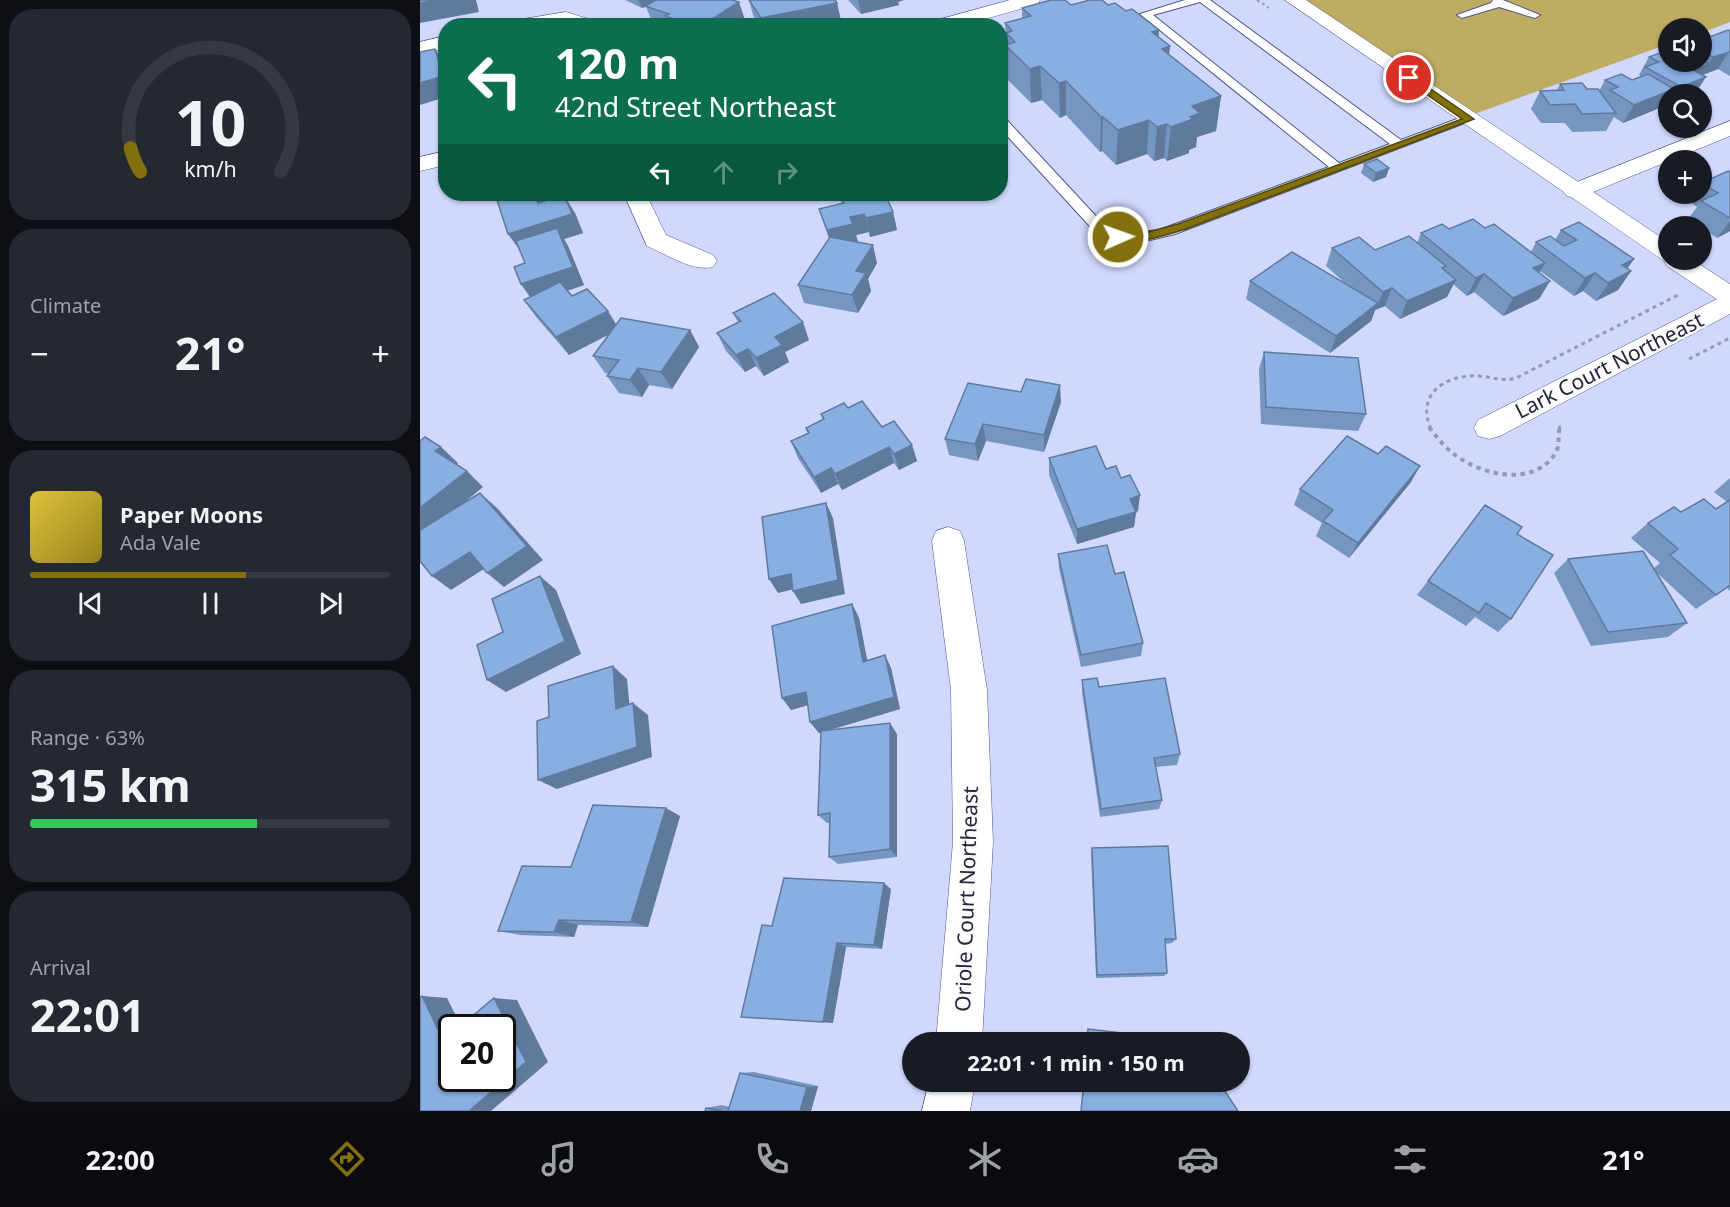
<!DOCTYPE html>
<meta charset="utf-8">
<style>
:root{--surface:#171b24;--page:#242831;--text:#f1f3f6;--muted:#9ea1a6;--line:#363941;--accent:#826f0d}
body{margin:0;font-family:"Noto Sans",sans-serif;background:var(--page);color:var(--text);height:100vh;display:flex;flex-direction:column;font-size:22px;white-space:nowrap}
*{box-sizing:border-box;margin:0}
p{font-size:20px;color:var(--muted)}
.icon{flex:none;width:33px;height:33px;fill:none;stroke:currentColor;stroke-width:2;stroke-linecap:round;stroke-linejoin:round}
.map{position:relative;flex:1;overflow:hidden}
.side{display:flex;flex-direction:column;gap:9px;padding:9px;background:#0d0f14;width:420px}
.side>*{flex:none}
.banner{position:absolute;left:18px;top:18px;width:570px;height:183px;border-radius:24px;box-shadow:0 2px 4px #0004;background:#0b6e4f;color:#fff;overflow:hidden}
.tools{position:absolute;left:1238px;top:18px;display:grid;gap:12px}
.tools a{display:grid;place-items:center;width:54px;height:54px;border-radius:50%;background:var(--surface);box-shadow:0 2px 4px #0004;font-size:30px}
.speed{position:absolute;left:18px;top:1014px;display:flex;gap:12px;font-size:30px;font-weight:700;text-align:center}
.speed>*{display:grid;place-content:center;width:78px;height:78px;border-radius:50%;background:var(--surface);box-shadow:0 2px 4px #0004;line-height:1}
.speed .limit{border:3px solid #111;border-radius:9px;background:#fff;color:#111}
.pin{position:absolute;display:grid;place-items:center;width:51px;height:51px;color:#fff;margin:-26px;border:3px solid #fff;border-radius:50%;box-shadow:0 2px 6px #0007}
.me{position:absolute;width:66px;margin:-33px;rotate:88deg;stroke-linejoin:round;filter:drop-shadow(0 0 4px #0008)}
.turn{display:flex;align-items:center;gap:21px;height:126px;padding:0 18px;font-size:27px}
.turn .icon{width:78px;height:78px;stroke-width:2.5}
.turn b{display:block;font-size:42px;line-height:51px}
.lanes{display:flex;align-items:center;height:57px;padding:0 18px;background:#0003;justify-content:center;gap:30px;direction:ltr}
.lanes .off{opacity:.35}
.big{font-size:45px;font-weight:700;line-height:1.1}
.side .tile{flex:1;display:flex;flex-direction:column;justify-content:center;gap:9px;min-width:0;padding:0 21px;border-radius:24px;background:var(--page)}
.side .dial{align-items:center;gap:0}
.dial svg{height:156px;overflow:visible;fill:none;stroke:var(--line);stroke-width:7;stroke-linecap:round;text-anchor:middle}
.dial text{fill:var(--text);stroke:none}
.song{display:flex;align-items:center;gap:18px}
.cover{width:72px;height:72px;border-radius:9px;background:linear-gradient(135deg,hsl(50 70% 55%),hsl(50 70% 35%))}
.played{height:6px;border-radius:3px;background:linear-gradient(90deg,var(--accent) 60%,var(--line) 60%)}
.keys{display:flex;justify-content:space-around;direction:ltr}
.heat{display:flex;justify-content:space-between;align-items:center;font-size:33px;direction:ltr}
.charge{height:9px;border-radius:4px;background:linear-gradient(90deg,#34c759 63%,var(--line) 0)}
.trip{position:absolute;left:482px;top:1032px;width:348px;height:60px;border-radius:30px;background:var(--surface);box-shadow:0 2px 4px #0004;font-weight:700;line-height:60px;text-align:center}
.menu{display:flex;height:96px;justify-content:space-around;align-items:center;background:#090b0e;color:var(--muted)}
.menu .icon{width:42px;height:42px}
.menu .on{color:var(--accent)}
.menu b{font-size:27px;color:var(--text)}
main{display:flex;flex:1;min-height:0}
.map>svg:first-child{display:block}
.green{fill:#bdac61}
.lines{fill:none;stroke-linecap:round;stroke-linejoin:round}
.lane-casing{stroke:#4f568b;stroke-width:2}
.street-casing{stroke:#4f568b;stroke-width:1}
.secondary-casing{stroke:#4f568b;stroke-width:1}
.path-far2{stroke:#9499b9;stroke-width:2;stroke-dasharray:3 3;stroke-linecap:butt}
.path-far1{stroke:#9499b9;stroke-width:3;stroke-dasharray:4 4;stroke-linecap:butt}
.path{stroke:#9499b9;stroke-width:4;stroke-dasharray:4.5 4.5;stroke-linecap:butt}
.lane{fill:#fff;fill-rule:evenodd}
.street{fill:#fff;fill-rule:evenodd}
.secondary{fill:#fff;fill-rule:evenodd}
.wall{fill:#7696c2}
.shaded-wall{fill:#607a9e}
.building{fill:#89aee2;stroke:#607a9e;stroke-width:1.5}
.route{fill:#826f0d;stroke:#544808;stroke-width:1.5}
.labels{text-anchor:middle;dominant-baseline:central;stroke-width:4.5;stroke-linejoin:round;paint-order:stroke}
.street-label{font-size:21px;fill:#22253c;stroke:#fbfbfb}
</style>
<main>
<section class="side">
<div class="tile dial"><svg viewBox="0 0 100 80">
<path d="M14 69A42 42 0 1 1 86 69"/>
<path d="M14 69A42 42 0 0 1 9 57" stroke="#826f0d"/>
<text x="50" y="56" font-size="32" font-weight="700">10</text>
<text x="50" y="72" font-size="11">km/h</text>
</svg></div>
<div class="tile"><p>Climate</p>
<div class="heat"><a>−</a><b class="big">21°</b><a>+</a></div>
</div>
<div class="tile">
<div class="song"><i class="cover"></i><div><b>Paper Moons</b><p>Ada Vale</p></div></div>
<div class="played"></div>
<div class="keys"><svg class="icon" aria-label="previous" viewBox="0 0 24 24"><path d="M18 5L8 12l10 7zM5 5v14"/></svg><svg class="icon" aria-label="pause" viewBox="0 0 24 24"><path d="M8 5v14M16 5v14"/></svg><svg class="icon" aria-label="next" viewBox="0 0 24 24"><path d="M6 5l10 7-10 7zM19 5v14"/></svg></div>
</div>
<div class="tile"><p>Range · 63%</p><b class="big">315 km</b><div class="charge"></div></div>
<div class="tile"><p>Arrival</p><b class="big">22:01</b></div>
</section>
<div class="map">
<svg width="1310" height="1111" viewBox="0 0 1310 1111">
<rect width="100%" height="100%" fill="#d1d8fd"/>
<polygon class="green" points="874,0 1310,0 1310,22 1281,33 1281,28 1248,28 1248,44 1046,117"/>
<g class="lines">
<defs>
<g id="lane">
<path d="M765,0H790L981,140L1045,116L1049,115L1055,119L755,234L730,240L711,241L675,232L580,128V117H584L685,226L711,233L739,230L909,167L720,14ZM780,2L970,144L919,163L733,15Z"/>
<polygon points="1073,0 1083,0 1120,15 1115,18 1079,7 1042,18 1037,15 1071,3"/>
</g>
<g id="street">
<polygon points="590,0 620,0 618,4 540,26 508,26 510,22"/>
<polygon points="146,12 178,22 180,26 88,26 90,22 97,20"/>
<polygon points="26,36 26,48 0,54 0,42"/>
<polygon points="1310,121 1310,136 1163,196 1155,198 1147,196 1143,191 1147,186"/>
<polygon points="26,151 26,165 0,171 0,157"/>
<path d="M204,194H226L246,235L293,255L297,261L293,267C272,272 246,254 227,246Z"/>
<polygon points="1310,294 1310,314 1080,436 1069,439 1058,436 1054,428 1058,420 1301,297"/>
<polygon points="528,527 540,531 544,541 567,690 573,842 562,1042 516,1042 533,842 531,690 512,541 516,531"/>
<polygon points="509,1082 555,1082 550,1111 502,1111"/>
</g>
<polygon id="secondary" points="865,0 886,0 1248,242 1248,260 1273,260 1310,284 1310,305 1301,302 1247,266 1244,261"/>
</defs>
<use href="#lane" class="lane-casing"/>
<use href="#street" class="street-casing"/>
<use href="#secondary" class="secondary-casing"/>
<polyline class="path-far2" points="837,0 849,8"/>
<g class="path-far1">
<polyline points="1269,359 1310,338"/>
<path d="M1011,429C995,394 1026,374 1059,376C1073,377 1083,382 1096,378L1258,295"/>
<polyline points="1139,429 1140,426"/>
</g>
<path class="path" d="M1009,427C1018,439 1026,449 1038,457C1065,476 1114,486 1135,454C1141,445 1137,436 1140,427"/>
<use href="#lane" class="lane"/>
<use href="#street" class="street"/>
<use href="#secondary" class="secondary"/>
</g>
<g class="wall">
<polygon points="205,0 312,0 325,20 316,26 238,26 233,24 226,7 222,8"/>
<polygon points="329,0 415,0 417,3 421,21 397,26 340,26 333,15"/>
<polygon points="428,0 484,0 478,2 479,5 441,14"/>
<polygon points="651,5 688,5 706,11 739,30 738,38 750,46 749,54 801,96 796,131 777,137 776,147 769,150 769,153 747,161 744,158 734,161 727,154 696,165 682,151 680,152 646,115 640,118 622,100 611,103 587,79 585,45 587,44 585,23 602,19 602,8"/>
<polygon points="1310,31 1310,76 1298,69 1283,75 1275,94 1248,94 1248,104 1245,103 1242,107 1203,123 1194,117 1186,131 1152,132 1145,123 1121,123 1111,109 1120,91 1137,90 1140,84 1179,91 1185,80 1212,80 1219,77 1220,76 1219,75 1229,57 1248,62 1281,62 1281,40"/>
<polygon points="944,164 969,168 966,177 953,182 941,173"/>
<polygon points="1310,170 1310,231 1297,238 1268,219 1277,207 1268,201 1274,194 1281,194 1281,183 1309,171"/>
<polygon points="72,194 118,194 122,202 155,213 163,233 144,239 148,246 164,285 147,291 152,296 188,311 196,325 270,330 279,347 252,389 229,385 222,397 199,393 187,376 189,374 185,373 173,356 190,334 149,355 117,318 104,300 110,297 101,284 105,263 77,201"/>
<polygon points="356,194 378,194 370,200"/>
<polygon points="419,194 465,194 473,212 477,230 450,237 449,232 436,235 438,242 457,263 448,279 451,291 438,313 384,303 378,285 409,239 399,209 422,204"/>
<polygon points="1065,228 1111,252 1116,242 1135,240 1141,230 1214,259 1207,269 1211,271 1198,290 1176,301 1163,291 1154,296 1120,271 1119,272 1130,281 1119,299 1083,316 1054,292 1047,296 1033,284 1027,297 980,319 965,306 955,310 951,321 910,353 826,299 830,281 926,284 906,266 912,248 955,250 997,243 1001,233 1029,229"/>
<polygon points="313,313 389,340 365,352 369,362 344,376 336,366 325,372 306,351 297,333 318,322"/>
<polygon points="844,352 946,414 938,431 841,424 839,369"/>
<polygon points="548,383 641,402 624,452 566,441 558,461 529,455 525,439"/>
<polygon points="428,408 492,445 497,461 479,470 474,463 422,490 418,484 401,493 378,458 371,441 388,433 386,428 403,420 401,414"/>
<polygon points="629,458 686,469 701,478 718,511 716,512 714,527 657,544 629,475"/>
<polygon points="1310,478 1310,591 1307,588 1276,609 1237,573 1267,623 1248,637 1171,646 1134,573 1148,559 1234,568 1240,563 1211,538 1228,523 1261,512 1296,509 1307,502 1294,492"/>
<polygon points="991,482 929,558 896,536 902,523 874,505 880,489"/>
<polygon points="1097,534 1091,619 1078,632 1055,617 1046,626 997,595 1008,581"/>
<polygon points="638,554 695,574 723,643 721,656 661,667 639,568"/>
<polygon points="432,604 439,618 447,661 465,655 471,668 480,709 407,731 477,734 477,857 418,864 409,857 410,823 407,823 398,815 401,733 399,733 390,722 388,705 371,710"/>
<polygon points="662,680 679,687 760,754 757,765 736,767 742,800 739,809 680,817 662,692"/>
<polygon points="260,816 228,927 158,925 154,937 100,935 78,931 151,867"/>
<polygon points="672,848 756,939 752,943 745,944 747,973 744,976 676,978 671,855"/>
<polygon points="471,889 462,949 426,947 413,1023 321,1017 352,926"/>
<polygon points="334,1072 398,1086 391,1111 285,1111 286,1108 301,1105 310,1107 320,1073"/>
</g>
<g class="shaded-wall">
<polygon points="17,0 56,0 59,12 0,23 0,3"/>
<polygon points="218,0 240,0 222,8"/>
<polygon points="438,0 484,0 478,2 479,5 441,14"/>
<polygon points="319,2 325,20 316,26 281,26"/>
<polygon points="417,3 421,21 397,26 343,26 341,18"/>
<polygon points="739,30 736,64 732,32"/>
<polygon points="750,46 746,80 742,49"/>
<polygon points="15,49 26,66 26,97 0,105 0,83"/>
<polygon points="1309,51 1298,69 1282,75 1293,57"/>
<polygon points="1289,64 1279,80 1286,77 1275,94 1256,94 1273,70"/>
<polygon points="620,66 622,100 611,103 610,69"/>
<polygon points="646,81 646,115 640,118 639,83"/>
<polygon points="1254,89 1250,94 1248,94 1248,98 1242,107 1203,123 1214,105"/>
<polygon points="801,96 796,131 777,137 776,147 769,150 769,153 747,161 751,127 772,106"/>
<polygon points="681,117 683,117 682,151 680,152"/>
<polygon points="729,120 727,154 696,165 698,130"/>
<polygon points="747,124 744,158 734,161 737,127"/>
<polygon points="969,168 966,177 953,182 956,173"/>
<polygon points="72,194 118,194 123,204 82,208"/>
<polygon points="368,194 378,194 370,200"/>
<polygon points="144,195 155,213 163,233 144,239 148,246 164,285 114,302 101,284 153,267 101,252 88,234"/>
<polygon points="473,212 477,230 450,237 446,218"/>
<polygon points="444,214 449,232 436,235 438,242 412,248 407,230 430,217"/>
<polygon points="1310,221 1310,231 1297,238"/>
<polygon points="453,245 457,263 448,279 451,291 438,313 432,295 436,271"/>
<polygon points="1214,259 1202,276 1211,271 1198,290 1176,301 1202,265"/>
<polygon points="1125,263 1114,281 1113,268"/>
<polygon points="1175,273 1163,291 1154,296 1165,278"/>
<polygon points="1064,274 1054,292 1047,296 1056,278"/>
<polygon points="1036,280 1027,297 980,319 987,301"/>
<polygon points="1130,281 1119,299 1083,316 1093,298"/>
<polygon points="972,288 965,306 955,310 963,292"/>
<polygon points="958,303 951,321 910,353 916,336"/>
<polygon points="188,311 199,329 149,355 136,337"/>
<polygon points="383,322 389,340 365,352 369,362 344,376 336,358 355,337"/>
<polygon points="270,330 279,347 252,389 241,372"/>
<polygon points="328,349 336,366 325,372 316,355"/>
<polygon points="218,368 229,385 222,397 210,380"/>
<polygon points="640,385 641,402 624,452 624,435"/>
<polygon points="563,424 566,441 558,461 555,444"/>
<polygon points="492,445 497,461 479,470 474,454"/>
<polygon points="21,447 38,463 32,468 15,451"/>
<polygon points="469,447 474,463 422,490 415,474"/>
<polygon points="1000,466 991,482 929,558 938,543"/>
<polygon points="411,468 418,484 401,493 394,477"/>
<polygon points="47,471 63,487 0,539 0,508"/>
<polygon points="60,493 77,508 123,560 84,587 67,573"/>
<polygon points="720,495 718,511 715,512 716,512 714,527 657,544 657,529 710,499"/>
<polygon points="406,503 413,518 425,594 381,604 373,591"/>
<polygon points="50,552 67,567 31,590 12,576"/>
<polygon points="371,574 379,588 358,593 349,579"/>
<polygon points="120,576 136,590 161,654 86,692 67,680"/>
<polygon points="432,604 439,618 450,674 443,662"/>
<polygon points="465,655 471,668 480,709 399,733 390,722"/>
<polygon points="193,666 207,679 211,720 196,709"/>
<polygon points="386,692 395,703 371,710 362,698"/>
<polygon points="213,703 228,715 232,757 137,789 118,780"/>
<polygon points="470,723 477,734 477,857 470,849"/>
<polygon points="246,808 260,816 228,927 211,922"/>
<polygon points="464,883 471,889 462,949 454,945"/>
<polygon points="139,920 158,925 154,937 134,932"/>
<polygon points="417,943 426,947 413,1023 403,1022"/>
<polygon points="2,996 27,998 42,1028 32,1028 32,1040 23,1040"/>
<polygon points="74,998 97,1000 128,1062 71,1111 49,1111"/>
<polygon points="398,1086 391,1111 380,1111 387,1087"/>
</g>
<g class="building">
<polygon points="0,0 17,0 0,3"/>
<polygon points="236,0 312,0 319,2 281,26 274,26 245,16 249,14 225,6"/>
<polygon points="329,0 415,0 417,3 341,18"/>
<polygon points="631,0 645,0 651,5 670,0 682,0 688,5 695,3 706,11 712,9 739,30 732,32 750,46 742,49 801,96 772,106 780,113 770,117 773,119 751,127 747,124 737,127 729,120 698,130 683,117 681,117 646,81 639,83 620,66 610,69 585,45 595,42 586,33 592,31 585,23 611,16 602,8"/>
<polygon points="1308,30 1310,31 1310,52 1293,57 1281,51 1281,40"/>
<polygon points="15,49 23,76 0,83 0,52"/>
<polygon points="1245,51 1248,53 1248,62 1281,62 1281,60 1289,64 1273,70 1286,77 1261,87 1225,67 1239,62 1229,57"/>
<polygon points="1201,74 1212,80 1228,74 1254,89 1214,105 1190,90 1198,87 1185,80"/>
<polygon points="1162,83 1167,89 1178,89 1196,113 1162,114 1155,104 1130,105 1120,91 1144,90 1140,84"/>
<polygon points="957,159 969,168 956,173 944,164"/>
<polygon points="1308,171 1310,172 1310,218 1281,201 1298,193 1281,183"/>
<polygon points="86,194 115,194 118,203 144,195 152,214 88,234 76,197"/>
<polygon points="420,194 465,194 473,212 446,218 444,214 430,217 433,224 407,230 399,209 424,203"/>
<polygon points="1053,219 1065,228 1074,224 1125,263 1113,268 1130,281 1093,298 1064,274 1056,278 1001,233 1022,224 1029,229"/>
<polygon points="1159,222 1214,259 1202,265 1211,271 1188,283 1175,273 1165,278 1116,242 1130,236 1144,246 1157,240 1141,230"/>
<polygon points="137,228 153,267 101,284 94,267 105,263 96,241"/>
<polygon points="989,236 1026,266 1022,268 1036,280 987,301 972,288 963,292 912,248 939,237 955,250"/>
<polygon points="410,237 453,245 436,271 446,273 432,295 378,285"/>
<polygon points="872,252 958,303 916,336 830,281"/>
<polygon points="140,282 152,296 167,289 188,311 136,337 104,300"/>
<polygon points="354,293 383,322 355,337 362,345 336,358 328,349 316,355 297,333 321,321 313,313"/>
<polygon points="201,318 270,330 241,372 218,368 210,380 187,376 199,360 173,356"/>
<polygon points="844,352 938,358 946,414 846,407"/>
<polygon points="606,379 640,385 624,435 563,424 555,444 525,439 548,383 601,392"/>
<polygon points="442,401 462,427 474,421 492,445 474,454 469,447 415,474 411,468 394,477 371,441 389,433 386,428 404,419 401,414 424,403 428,408"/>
<polygon points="927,436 958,454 966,446 1000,466 938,543 903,521 913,510 880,489"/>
<polygon points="5,437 21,447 15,451 47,471 0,508 0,441"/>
<polygon points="676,446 686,469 696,466 701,478 710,475 720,495 710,499 716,512 657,529 629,458"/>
<polygon points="60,493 107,546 67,573 50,552 12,576 0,561 0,530"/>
<polygon points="1284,499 1296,509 1310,500 1310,585 1296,595 1250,555 1258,549 1228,523 1254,507 1261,512"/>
<polygon points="406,503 418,580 373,591 371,574 349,579 342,517"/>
<polygon points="1065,505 1102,527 1097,534 1133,555 1091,619 1066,603 1059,613 1008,581"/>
<polygon points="687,545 695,574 704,572 723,643 661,655 638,554"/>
<polygon points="1223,551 1267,623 1188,632 1148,559"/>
<polygon points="120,576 145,641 67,680 57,645 83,632 72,599"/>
<polygon points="432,604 443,662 465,655 474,697 390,722 386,692 362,698 352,626"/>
<polygon points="193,666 196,709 213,703 217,747 118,780 117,721 129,717 128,686"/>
<polygon points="677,678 679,687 745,678 760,754 734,758 742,800 681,809 662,680"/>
<polygon points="470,723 470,849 409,857 410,813 398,815 401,731"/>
<polygon points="173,805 246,808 211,922 139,920 134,932 78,931 102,866 151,867"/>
<polygon points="748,846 756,939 745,939 747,973 677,975 672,848"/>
<polygon points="364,878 464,883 454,945 417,943 403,1022 321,1017 342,925 352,926"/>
<polygon points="2,996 23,1040 32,1033 32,1078 82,1078 82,1028 38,1028 74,998 106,1062 49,1111 0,1111 0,997"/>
<polygon points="668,1029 779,1042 667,1042"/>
<polygon points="320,1073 387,1087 380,1111 308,1111"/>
<polygon points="664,1082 799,1082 818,1111 661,1111"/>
<polygon points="286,1108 303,1111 285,1111"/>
</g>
<path class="route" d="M986,76H992L1054,119L766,229C748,234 708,249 693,237L698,234L717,235L758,224L1042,119L986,80Z"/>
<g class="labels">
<g class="street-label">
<text transform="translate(1189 365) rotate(-27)">Lark Court Northeast</text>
<text transform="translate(546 899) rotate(-88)">Oriole Court Northeast</text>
</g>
</g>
</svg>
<div class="tools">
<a><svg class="icon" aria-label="sound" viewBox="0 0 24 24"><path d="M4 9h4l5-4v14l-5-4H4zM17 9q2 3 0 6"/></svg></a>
<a><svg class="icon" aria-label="search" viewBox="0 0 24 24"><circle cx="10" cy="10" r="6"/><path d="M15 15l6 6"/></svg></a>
<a>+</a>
<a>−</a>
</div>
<div class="speed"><div class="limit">20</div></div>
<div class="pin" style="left:989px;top:78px;background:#d93025"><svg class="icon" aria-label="arrive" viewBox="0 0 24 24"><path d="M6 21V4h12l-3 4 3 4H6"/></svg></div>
<svg class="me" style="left:698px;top:237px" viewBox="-20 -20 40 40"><circle r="17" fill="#826f0d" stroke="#fff" stroke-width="3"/><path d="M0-11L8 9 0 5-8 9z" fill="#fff"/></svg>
<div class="trip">22:01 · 1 min · 150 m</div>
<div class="banner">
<div class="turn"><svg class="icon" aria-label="left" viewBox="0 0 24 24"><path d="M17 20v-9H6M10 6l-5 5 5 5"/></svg><div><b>120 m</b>42nd Street Northeast</div></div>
<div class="lanes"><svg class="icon" aria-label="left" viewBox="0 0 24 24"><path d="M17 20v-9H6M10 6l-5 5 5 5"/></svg><svg class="icon off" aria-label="ahead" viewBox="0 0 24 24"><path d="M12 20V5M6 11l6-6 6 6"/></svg><svg class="icon off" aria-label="right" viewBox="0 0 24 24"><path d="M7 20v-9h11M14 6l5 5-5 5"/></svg></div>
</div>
</div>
</main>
<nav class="menu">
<b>22:00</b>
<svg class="icon on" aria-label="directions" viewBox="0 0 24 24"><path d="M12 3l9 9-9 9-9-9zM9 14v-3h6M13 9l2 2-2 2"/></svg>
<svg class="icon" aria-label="music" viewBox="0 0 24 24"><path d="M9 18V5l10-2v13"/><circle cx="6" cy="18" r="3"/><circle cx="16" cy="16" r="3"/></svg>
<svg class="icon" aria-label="phone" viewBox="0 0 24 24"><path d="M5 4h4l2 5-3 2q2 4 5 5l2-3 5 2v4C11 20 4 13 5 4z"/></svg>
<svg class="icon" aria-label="climate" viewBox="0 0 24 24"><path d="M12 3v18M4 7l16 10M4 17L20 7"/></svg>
<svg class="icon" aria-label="car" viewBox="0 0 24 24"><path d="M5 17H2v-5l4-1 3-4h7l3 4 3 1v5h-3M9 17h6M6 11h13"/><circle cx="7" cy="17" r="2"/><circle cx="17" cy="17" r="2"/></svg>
<svg class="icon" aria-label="filters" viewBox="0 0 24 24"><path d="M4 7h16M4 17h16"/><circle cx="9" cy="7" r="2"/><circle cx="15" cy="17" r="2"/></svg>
<b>21°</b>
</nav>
